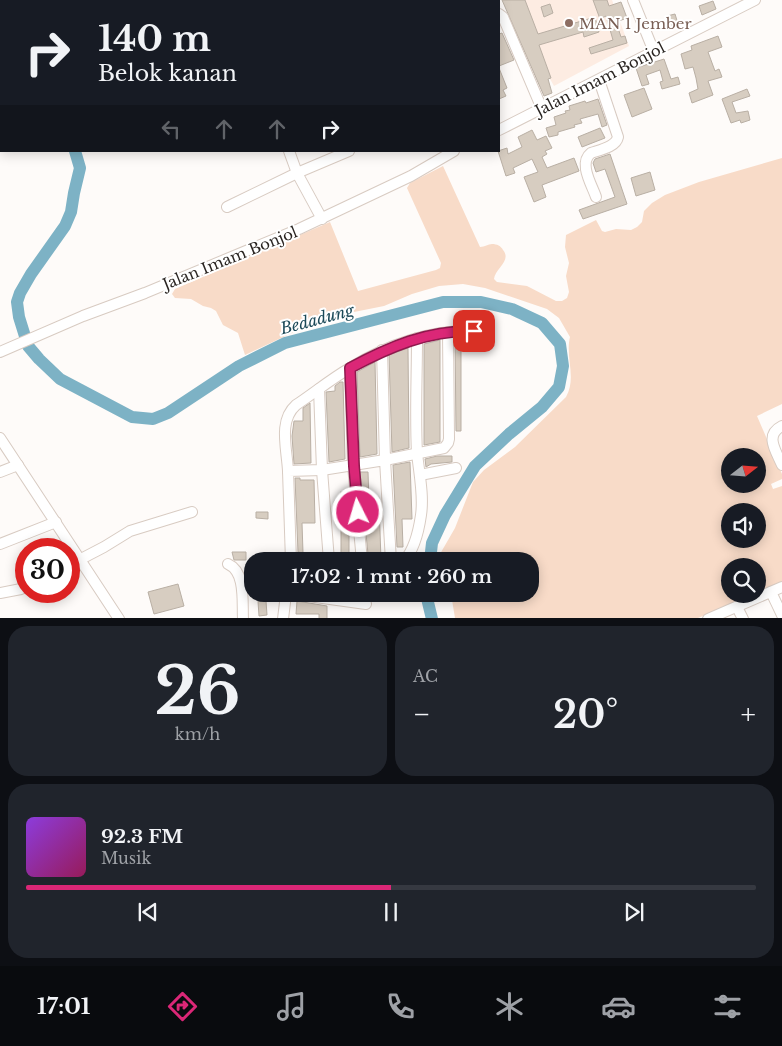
<!DOCTYPE html>
<html lang="id">
<meta charset="utf-8">
<style>
:root{--surface:#171b24;--page:#20242c;--text:#f1f3f6;--muted:#9ea1a6;--line:#363941;--accent:#db2777}
body{margin:0;font-family:"Libre Baskerville",serif;background:var(--page);color:var(--text);height:100vh;display:flex;flex-direction:column;font-size:19px;white-space:nowrap}
*{box-sizing:border-box;margin:0}
p{font-size:16px;color:var(--muted)}
.icon{flex:none;width:28px;height:28px;fill:none;stroke:currentColor;stroke-width:2;stroke-linecap:round;stroke-linejoin:round}
.map{position:relative;height:618px;overflow:hidden}
.drawer{display:flex;flex-direction:column;gap:8px;padding:8px;background:#0d0f14;flex:1}
.drawer>*{flex:none}
.guide{position:absolute;left:0px;top:0px;width:500px;height:152px;box-shadow:0 2px 12px #0003;background:#171b24;color:var(--text);overflow:hidden}
.needle{width:32px;rotate:73deg}
.buttons{position:absolute;left:721px;top:448px;display:grid;gap:10px}
.buttons a{display:grid;place-items:center;width:45px;height:45px;border-radius:50%;background:var(--surface);box-shadow:0 2px 12px #0003;font-size:25px}
.speed{position:absolute;left:15px;top:538px;display:flex;gap:10px;font-size:25px;font-weight:700;text-align:center}
.speed>*{display:grid;place-content:center;width:65px;height:65px;border-radius:50%;background:var(--surface);box-shadow:0 2px 12px #0003;line-height:1}
.speed .limit{border:8px solid #d22;background:#fff;color:#111}
.pin{position:absolute;display:grid;place-items:center;width:42px;height:42px;color:#fff;margin:-21px;border-radius:10px;box-shadow:0 2px 8px #0006}
.me{position:absolute;width:55px;margin:-28px;rotate:355deg;stroke-linejoin:round;filter:drop-shadow(0 0 4px #0008)}
.turn{display:flex;align-items:center;gap:18px;height:105px;padding:0 15px;font-size:22px}
.turn .icon{width:65px;height:65px;stroke-width:2.5}
.turn b{display:block;font-size:35px;line-height:42px}
.lanes{display:flex;align-items:center;height:48px;padding:0 15px;background:#0003;justify-content:center;gap:25px;direction:ltr}
.lanes .off{opacity:.35}
.big{font-size:38px;font-weight:600;line-height:1.1}
.drawer .widget{flex:1;display:flex;flex-direction:column;justify-content:center;gap:8px;min-width:0;padding:0 18px;border-radius:20px;background:var(--page)}
.drawer .dial{align-items:center;gap:0}
.dial b{font-size:65px;line-height:1}
.song{display:flex;align-items:center;gap:15px}
.cover{width:60px;height:60px;border-radius:8px;background:linear-gradient(135deg,hsl(270 70% 55%),hsl(330 70% 35%))}
.played{height:5px;border-radius:2px;background:linear-gradient(90deg,var(--accent) 50%,var(--line) 50%)}
.keys{display:flex;justify-content:space-around;direction:ltr}
.heat{display:flex;justify-content:space-between;align-items:center;font-size:28px;direction:ltr}
.drawer .tiles{flex:1;display:grid;gap:8px;grid-template-columns:1fr 1fr}
.widget:last-child{grid-column:span 2}
.trip{position:absolute;left:244px;top:552px;width:295px;height:50px;border-radius:20px;background:var(--surface);box-shadow:0 2px 12px #0003;font-weight:600;line-height:50px;text-align:center}
.tab-bar{display:flex;height:80px;justify-content:space-around;align-items:center;background:#090b0e;color:var(--muted)}
.tab-bar .icon{width:35px;height:35px}
.tab-bar .selected{color:var(--accent)}
.tab-bar b{font-size:22px;color:var(--text)}
.map>svg:first-child{display:block}
.built{fill:#fdece2}
.green{fill:#f8dbc8;fill-rule:evenodd}
.lines{fill:none;stroke-linecap:round;stroke-linejoin:round}
.river{stroke:#7db2c5;stroke-width:12}
.building{fill:#d7cdc1;stroke:#b9afa4}
.minor-casing{stroke:#d8cbc2;stroke-width:12}
.minor{stroke:#fff;stroke-width:10}
.route-casing{stroke:#8e194d;stroke-width:12}
.route{stroke:#db2777;stroke-width:9}
.education-dot{fill:#8d6e63;stroke:#fff;stroke-width:2}
.labels{text-anchor:middle;dominant-baseline:central;stroke-width:4;stroke-linejoin:round;paint-order:stroke}
.education-label{font-size:15px;fill:#785e54;stroke:#fff;text-anchor:start}
.street-label{font-size:15px;fill:#2b2623;stroke:#fff}
.water-label{font-size:16px;font-style:italic;fill:#1a4857;stroke:#fff}
</style>
<div class="map">
<svg width="782" height="619" viewBox="0 0 782 619">
<rect width="100%" height="100%" fill="#fefbf9"/>
<polygon class="built" points="505,0 612,0 629,46 554,86"/>
<path class="green" d="M782,158V404L757,416L782,474V479L771,484L773,489L782,486V583L758,593V566H730V594H757L698,618H455L451,594H530V561H436L455,528L473,482L484,470L515,447L566,397C577,378 565,357 570,337L559,318L547,309L485,288L463,284L439,286L412,294L384,306L334,316L294,332L245,355L238,333L223,325L216,311L211,308L203,306L191,299L175,298L172,294L175,289L330,222L358,291L436,270L440,268L441,263L407,188L410,183L443,166L480,247C485,247 488,244 492,244C497,244 501,246 503,250C512,261 495,268 494,279L497,282L527,286L556,301H562L567,298L569,292L566,276L569,263L565,247L566,235L596,220L602,231L605,232L616,229L631,230L637,227L642,222L644,211L652,203L665,195L699,182ZM730,456H758V484H730ZM730,511H758V539H730Z"/>
<g class="lines">
<g class="river">
<polyline points="0,73 1,74"/>
<polyline points="75,151 80,168 74,193 71,212 65,226 31,274 20,293 17,302 19,317 28,346 39,359 60,379 132,417 153,419 168,413 239,366 285,343 443,302 481,302 512,309 542,323 560,344 563,366 559,387 542,407 509,434 475,466 445,515 432,543 430,561"/>
<polyline points="426,594 432,619"/>
</g>
</g>
<g class="building">
<polygon points="502,0 525,0 538,34 595,17 599,32 584,37 583,32 539,45 551,78 548,79 552,93 544,96"/>
<polygon points="593,0 607,0 609,6 621,2 627,18 616,22 621,37 625,36 627,43 591,54 589,48 613,40 606,16 600,19"/>
<polygon points="713,1 716,9 702,15 699,6"/>
<polygon points="550,4 553,13 544,17 541,7"/>
<polygon points="675,14 679,27 673,28 667,16"/>
<polygon points="502,33 514,60 499,66 499,34"/>
<polygon points="718,36 722,47 708,52 715,71 719,69 722,77 708,81 713,95 692,103 689,93 698,89 696,78 693,67 685,69 681,54 692,50 691,46"/>
<polygon points="664,59 671,79 678,77 680,84 662,89 660,82 663,81 660,70 646,75 649,84 642,86 636,68"/>
<polygon points="499,68 507,88 503,90 506,96 499,99"/>
<polygon points="644,88 652,109 632,117 624,95"/>
<polygon points="747,89 750,96 732,102 736,113 748,111 750,120 741,123 740,120 731,123 722,99"/>
<polygon points="598,99 607,125 602,127 598,114 580,119 582,123 574,125 575,127 558,132 558,135 549,137 546,128 556,125 554,117 566,113 565,111 570,110 569,106 585,101 586,103"/>
<polygon points="600,128 605,138 582,147 578,137"/>
<polygon points="532,130 537,140 546,136 552,148 545,151 547,154 542,157 547,168 574,158 579,171 542,185 546,197 534,202 524,177 538,172 532,159 513,168 515,173 506,176 498,151 507,148 508,154 522,147 518,137"/>
<polygon points="610,154 627,204 583,219 579,210 615,197 605,169 596,172 593,163 595,159"/>
<polygon points="650,172 655,190 636,196 631,178"/>
<polygon points="461,338 461,431 456,431 455,339"/>
<polygon points="440,340 440,442 424,445 424,344"/>
<polygon points="408,348 409,448 392,452 389,355"/>
<polygon points="375,362 377,454 360,457 357,372"/>
<polygon points="340,382 343,382 345,459 329,462 326,392 335,391 335,386"/>
<polygon points="310,403 311,463 294,464 292,436 294,421 303,421 303,408"/>
<polygon points="437,456 452,456 452,462 431,464 426,467 425,459"/>
<polygon points="410,462 412,519 402,519 403,547 397,547 393,465"/>
<polygon points="360,472 368,472 369,501 379,501 381,561 373,561 373,554 368,554"/>
<polygon points="295,478 300,478 300,480 314,480 315,523 302,523 303,553 298,552"/>
<rect x="341" y="492" width="8" height="69"/>
<polygon points="256,512 268,512 268,519 256,518"/>
<polygon points="232,552 246,552 246,560 234,560"/>
<polygon points="178,584 184,606 154,614 148,592"/>
<polygon points="258,601 266,601 267,615 259,616"/>
<polygon points="297,601 327,606 327,619 319,619 319,614 296,614"/>
</g>
<g class="lines">
<defs>
<g id="minor">
<polyline points="633,0 654,52"/>
<polyline points="499,14 503,17 542,109"/>
<polyline points="499,130 755,0"/>
<polyline points="289,151 297,173 322,219"/>
<path d="M596,197C592,185 578,163 591,153C600,150 616,147 618,137L599,80"/>
<polyline points="227,207 297,173 349,151"/>
<polyline points="382,350 385,460 444,448 448,443 449,439 448,332"/>
<polyline points="0,352 83,316 145,293 299,229 411,176 454,151"/>
<polyline points="350,368 353,466 362,561"/>
<polyline points="319,389 322,470 329,561"/>
<path d="M782,426C764,435 776,451 782,465"/>
<polyline points="0,438 119,619"/>
<path d="M288,471C287,449 278,421 296,405C314,393 331,379 350,368C387,345 430,330 474,331"/>
<polyline points="0,472 18,465"/>
<polyline points="420,475 456,468"/>
<polyline points="0,544 56,522"/>
<polyline points="291,558 308,561"/>
<polyline points="81,559 104,547 130,531 192,512"/>
<polyline points="291,561 288,471 322,470 385,460 391,561"/>
<path d="M404,561C414,550 419,529 421,515C424,495 419,473 417,453C415,415 417,376 417,338"/>
<path d="M228,564C246,572 242,602 243,619"/>
<polyline points="771,592 782,615"/>
<polyline points="0,593 21,589"/>
<polyline points="294,594 366,604"/>
<polyline points="737,607 743,619"/>
<polyline points="283,619 286,594"/>
<polyline points="708,619 782,587"/>
</g>
</defs>
<use href="#minor" class="minor-casing"/>
<use href="#minor" class="minor"/>
</g>
<g class="lines">
<defs>
<path id="route" d="M358,512L354,466L350,368C389,347 428,330 474,331"/>
</defs>
<use href="#route" class="route-casing"/>
<use href="#route" class="route"/>
</g>
<circle class="education-dot" cx="569" cy="23" r="5"/>
<g class="labels">
<g class="education-label">
<text x="579" y="23">MAN 1 Jember</text>
</g>
<g class="street-label">
<text transform="translate(600 79) rotate(-27)">Jalan Imam Bonjol</text>
<text transform="translate(230 258) rotate(-22)">Jalan Imam Bonjol</text>
</g>
<g class="water-label">
<text transform="translate(317 319) rotate(-15)">Bedadung</text>
</g>
</g>
</svg>
<div class="buttons">
<a><svg class="needle" viewBox="-14 -14 28 28"><path d="M0-13l5 13h-10z" fill="#e53935"/><path d="M0 13l5-13h-10z" fill="#9ea1a6"/></svg></a>
<a><svg class="icon" aria-label="sound" viewBox="0 0 24 24"><path d="M4 9h4l5-4v14l-5-4H4zM17 9q2 3 0 6"/></svg></a>
<a><svg class="icon" aria-label="search" viewBox="0 0 24 24"><circle cx="10" cy="10" r="6"/><path d="M15 15l6 6"/></svg></a>
</div>
<div class="speed"><div class="limit">30</div></div>
<div class="pin" style="left:474px;top:331px;background:#d93025"><svg class="icon" aria-label="arrive" viewBox="0 0 24 24"><path d="M6 21V4h12l-3 4 3 4H6"/></svg></div>
<svg class="me" style="left:358px;top:512px" viewBox="-20 -20 40 40"><circle r="17" fill="#db2777" stroke="#fff" stroke-width="3"/><path d="M0-11L8 9 0 5-8 9z" fill="#fff"/></svg>
<div class="trip">17:02 · 1 mnt · 260 m</div>
<div class="guide">
<div class="turn"><svg class="icon" aria-label="right" viewBox="0 0 24 24"><path d="M7 20v-9h11M14 6l5 5-5 5"/></svg><div><b>140 m</b>Belok kanan</div></div>
<div class="lanes"><svg class="icon off" aria-label="left" viewBox="0 0 24 24"><path d="M17 20v-9H6M10 6l-5 5 5 5"/></svg><svg class="icon off" aria-label="ahead" viewBox="0 0 24 24"><path d="M12 20V5M6 11l6-6 6 6"/></svg><svg class="icon off" aria-label="ahead" viewBox="0 0 24 24"><path d="M12 20V5M6 11l6-6 6 6"/></svg><svg class="icon" aria-label="right" viewBox="0 0 24 24"><path d="M7 20v-9h11M14 6l5 5-5 5"/></svg></div>
</div>
</div>
<section class="drawer">
<div class="tiles">
<div class="widget dial"><b>26</b><p>km/h</p></div>
<div class="widget"><p>AC</p>
<div class="heat"><a>−</a><b class="big">20°</b><a>+</a></div>
</div>
<div class="widget">
<div class="song"><i class="cover"></i><div><b>92.3 FM</b><p>Musik</p></div></div>
<div class="played"></div>
<div class="keys"><svg class="icon" aria-label="previous" viewBox="0 0 24 24"><path d="M18 5L8 12l10 7zM5 5v14"/></svg><svg class="icon" aria-label="pause" viewBox="0 0 24 24"><path d="M8 5v14M16 5v14"/></svg><svg class="icon" aria-label="next" viewBox="0 0 24 24"><path d="M6 5l10 7-10 7zM19 5v14"/></svg></div>
</div>
</div>
</section>
<nav class="tab-bar">
<b>17:01</b>
<svg class="icon selected" aria-label="directions" viewBox="0 0 24 24"><path d="M12 3l9 9-9 9-9-9zM9 14v-3h6M13 9l2 2-2 2"/></svg>
<svg class="icon" aria-label="music" viewBox="0 0 24 24"><path d="M9 18V5l10-2v13"/><circle cx="6" cy="18" r="3"/><circle cx="16" cy="16" r="3"/></svg>
<svg class="icon" aria-label="phone" viewBox="0 0 24 24"><path d="M5 4h4l2 5-3 2q2 4 5 5l2-3 5 2v4C11 20 4 13 5 4z"/></svg>
<svg class="icon" aria-label="climate" viewBox="0 0 24 24"><path d="M12 3v18M4 7l16 10M4 17L20 7"/></svg>
<svg class="icon" aria-label="car" viewBox="0 0 24 24"><path d="M5 17H2v-5l4-1 3-4h7l3 4 3 1v5h-3M9 17h6M6 11h13"/><circle cx="7" cy="17" r="2"/><circle cx="17" cy="17" r="2"/></svg>
<svg class="icon" aria-label="filters" viewBox="0 0 24 24"><path d="M4 7h16M4 17h16"/><circle cx="9" cy="7" r="2"/><circle cx="15" cy="17" r="2"/></svg>
</nav>
